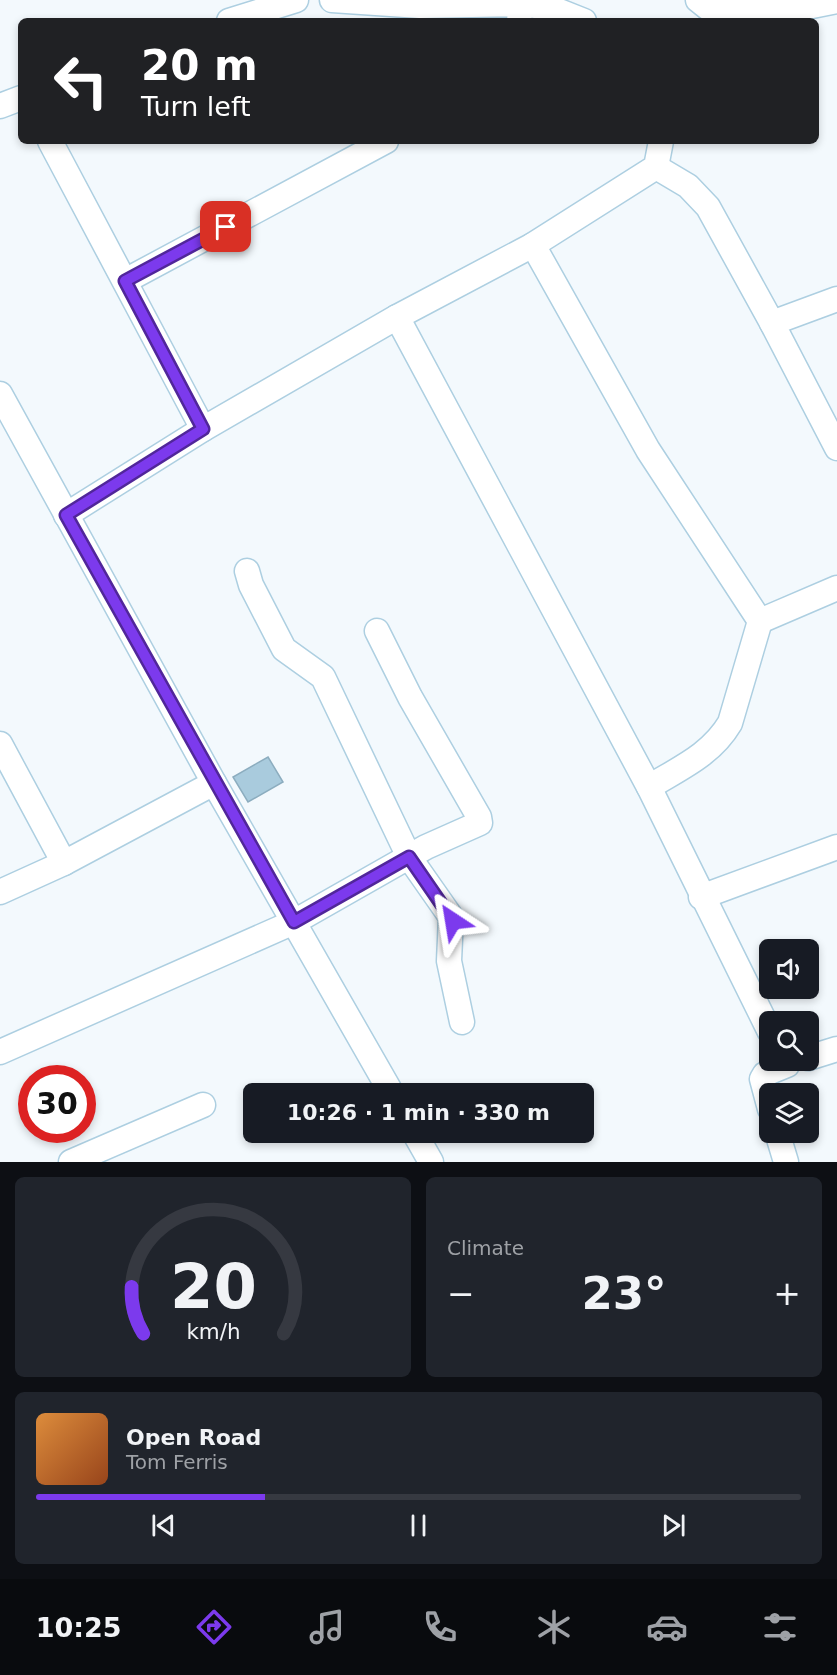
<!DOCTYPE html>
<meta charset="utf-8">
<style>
:root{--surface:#171b24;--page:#20242c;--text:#f1f3f6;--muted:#9ea1a6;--line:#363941;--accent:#7c3aed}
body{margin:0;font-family:"DejaVu Sans",sans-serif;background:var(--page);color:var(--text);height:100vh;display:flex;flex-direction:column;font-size:22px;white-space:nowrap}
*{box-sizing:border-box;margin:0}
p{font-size:20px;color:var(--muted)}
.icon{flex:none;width:33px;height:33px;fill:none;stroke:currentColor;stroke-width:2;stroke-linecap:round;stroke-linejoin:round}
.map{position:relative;height:1162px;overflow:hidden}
.side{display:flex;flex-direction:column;gap:15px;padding:15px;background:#0d0f14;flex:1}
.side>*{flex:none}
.top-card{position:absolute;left:18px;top:18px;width:801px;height:126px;border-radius:9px;box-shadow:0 3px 9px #0003;background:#202124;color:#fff;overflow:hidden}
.fabs{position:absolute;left:759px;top:939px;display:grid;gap:12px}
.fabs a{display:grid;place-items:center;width:60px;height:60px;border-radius:9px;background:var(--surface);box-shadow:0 3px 9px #0003;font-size:30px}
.speed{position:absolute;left:18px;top:1065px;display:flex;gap:12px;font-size:30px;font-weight:700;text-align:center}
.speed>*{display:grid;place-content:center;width:78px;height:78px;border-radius:50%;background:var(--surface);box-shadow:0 3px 9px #0003;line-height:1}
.speed .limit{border:9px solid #d22;background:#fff;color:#111}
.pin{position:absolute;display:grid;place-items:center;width:51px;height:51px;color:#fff;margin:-26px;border-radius:12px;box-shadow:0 3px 9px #0006}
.me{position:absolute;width:66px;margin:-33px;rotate:327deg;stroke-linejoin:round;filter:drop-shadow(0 0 4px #0008)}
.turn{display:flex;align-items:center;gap:21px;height:126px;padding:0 24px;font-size:27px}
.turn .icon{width:78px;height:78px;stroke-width:2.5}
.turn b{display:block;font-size:42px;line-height:51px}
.big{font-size:45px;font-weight:600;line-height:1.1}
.side .widget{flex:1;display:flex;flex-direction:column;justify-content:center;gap:9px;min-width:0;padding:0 21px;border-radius:9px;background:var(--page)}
.side .dial{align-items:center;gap:0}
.dial svg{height:156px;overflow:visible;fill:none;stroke:var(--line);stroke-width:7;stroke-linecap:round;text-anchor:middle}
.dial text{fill:var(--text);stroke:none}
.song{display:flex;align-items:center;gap:18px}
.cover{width:72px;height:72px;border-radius:9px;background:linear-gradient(135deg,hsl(30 70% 55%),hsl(20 70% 35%))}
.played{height:6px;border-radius:3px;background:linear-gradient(90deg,var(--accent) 30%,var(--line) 30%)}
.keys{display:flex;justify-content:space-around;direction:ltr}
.heat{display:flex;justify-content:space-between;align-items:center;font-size:33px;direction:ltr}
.side .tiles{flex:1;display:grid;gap:15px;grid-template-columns:1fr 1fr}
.widget:last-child{grid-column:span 2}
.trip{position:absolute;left:243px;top:1083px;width:351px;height:60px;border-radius:9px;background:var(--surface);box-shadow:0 3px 9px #0003;font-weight:600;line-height:60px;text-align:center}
.tabs{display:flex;height:96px;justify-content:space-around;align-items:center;background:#090b0e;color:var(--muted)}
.tabs .icon{width:42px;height:42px}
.tabs .selected{color:var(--accent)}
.tabs b{font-size:27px;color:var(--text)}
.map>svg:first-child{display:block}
.building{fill:#a9cbdd;stroke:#8cadbf;stroke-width:1.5}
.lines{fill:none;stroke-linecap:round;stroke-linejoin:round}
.minor-casing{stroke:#adcfe1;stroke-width:27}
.minor{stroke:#fff;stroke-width:24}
.route-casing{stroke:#51269a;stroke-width:15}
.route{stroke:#7c3aed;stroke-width:10}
</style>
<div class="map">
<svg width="837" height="1162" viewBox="0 0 837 1162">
<rect width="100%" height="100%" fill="#f3f9fd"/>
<polygon class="building" points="268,757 283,782 248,802 233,777"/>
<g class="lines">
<defs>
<g id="minor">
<polyline points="332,0 420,6 521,4 519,21"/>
<polyline points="698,0 708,8 721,11 812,6 837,1"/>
<polyline points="521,4 554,9 584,21"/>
<polyline points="229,21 296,0"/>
<polyline points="0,106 21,98"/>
<polyline points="50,141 203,429 66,515"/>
<polyline points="656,167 688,186 708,207 772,323"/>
<path d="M533,245L648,450L760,621L730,723C711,755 680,768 649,787"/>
<polyline points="125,281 386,141"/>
<polyline points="837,299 772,323 837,448"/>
<polyline points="397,317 533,245 656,167 661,141"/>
<polyline points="0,394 214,783"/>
<polyline points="203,429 397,317 649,787 770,1032"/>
<polyline points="247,571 251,585 284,649 323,677 409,857 451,917 449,961 462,1022"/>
<polyline points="760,621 837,588"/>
<polyline points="0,744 64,863"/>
<polyline points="0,892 64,863 214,783 392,1094"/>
<polyline points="701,897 837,847"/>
<polyline points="0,1052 294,922 426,847 480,823 479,817 410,697 377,631"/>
<polyline points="808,1058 837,1049"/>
<polyline points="770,1109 762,1079 765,1074 787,1065"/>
<polyline points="414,1132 431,1162"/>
<polyline points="777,1132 786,1162"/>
<polyline points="71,1162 203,1105"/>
</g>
</defs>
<use href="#minor" class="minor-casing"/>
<use href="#minor" class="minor"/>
</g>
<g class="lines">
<defs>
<polyline id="route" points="226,227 125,281 203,429 66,515 294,922 409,857 453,921"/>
</defs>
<use href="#route" class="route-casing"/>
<use href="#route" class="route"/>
</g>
</svg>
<div class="fabs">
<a><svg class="icon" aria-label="sound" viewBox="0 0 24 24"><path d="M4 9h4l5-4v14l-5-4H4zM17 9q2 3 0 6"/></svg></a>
<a><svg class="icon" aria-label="search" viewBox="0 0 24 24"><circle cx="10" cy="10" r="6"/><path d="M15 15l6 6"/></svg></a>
<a><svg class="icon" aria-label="layers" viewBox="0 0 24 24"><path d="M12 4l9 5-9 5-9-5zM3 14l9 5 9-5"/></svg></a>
</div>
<div class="speed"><div class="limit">30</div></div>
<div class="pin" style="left:226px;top:227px;background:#d93025"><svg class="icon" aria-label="arrive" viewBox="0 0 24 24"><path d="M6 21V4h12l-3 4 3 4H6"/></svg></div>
<svg class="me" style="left:453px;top:921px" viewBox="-20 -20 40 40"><path d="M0-17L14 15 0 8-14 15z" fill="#7c3aed" stroke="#fff" stroke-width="4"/></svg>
<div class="trip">10:26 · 1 min · 330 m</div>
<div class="top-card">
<div class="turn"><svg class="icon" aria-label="left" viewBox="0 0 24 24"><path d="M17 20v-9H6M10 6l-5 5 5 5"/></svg><div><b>20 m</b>Turn left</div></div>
</div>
</div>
<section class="side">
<div class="tiles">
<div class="widget dial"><svg viewBox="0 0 100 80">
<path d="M14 69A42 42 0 1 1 86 69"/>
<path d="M14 69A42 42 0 0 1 8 45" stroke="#7c3aed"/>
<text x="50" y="56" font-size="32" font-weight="700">20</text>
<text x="50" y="72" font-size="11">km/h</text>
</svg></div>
<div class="widget"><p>Climate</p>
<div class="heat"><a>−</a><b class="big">23°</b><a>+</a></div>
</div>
<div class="widget">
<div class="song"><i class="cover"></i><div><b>Open Road</b><p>Tom Ferris</p></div></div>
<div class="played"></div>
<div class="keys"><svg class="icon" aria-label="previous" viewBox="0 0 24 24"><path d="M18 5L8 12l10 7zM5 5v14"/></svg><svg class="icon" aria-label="pause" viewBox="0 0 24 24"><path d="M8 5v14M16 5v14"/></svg><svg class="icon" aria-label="next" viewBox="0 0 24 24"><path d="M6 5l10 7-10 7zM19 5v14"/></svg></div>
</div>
</div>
</section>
<nav class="tabs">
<b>10:25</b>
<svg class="icon selected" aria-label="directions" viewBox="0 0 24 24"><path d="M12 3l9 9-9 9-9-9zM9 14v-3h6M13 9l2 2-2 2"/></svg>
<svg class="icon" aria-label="music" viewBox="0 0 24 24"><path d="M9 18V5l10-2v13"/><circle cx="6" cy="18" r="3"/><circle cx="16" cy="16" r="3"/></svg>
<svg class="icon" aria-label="phone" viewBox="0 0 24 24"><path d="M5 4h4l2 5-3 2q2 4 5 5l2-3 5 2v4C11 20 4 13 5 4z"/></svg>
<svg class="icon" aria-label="climate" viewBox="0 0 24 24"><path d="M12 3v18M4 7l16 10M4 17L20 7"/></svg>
<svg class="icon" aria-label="car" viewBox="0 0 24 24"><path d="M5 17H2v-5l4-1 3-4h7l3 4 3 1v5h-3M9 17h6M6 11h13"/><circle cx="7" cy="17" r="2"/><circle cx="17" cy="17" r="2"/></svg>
<svg class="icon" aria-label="filters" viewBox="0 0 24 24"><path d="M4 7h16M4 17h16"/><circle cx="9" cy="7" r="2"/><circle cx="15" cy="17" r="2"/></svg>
</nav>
